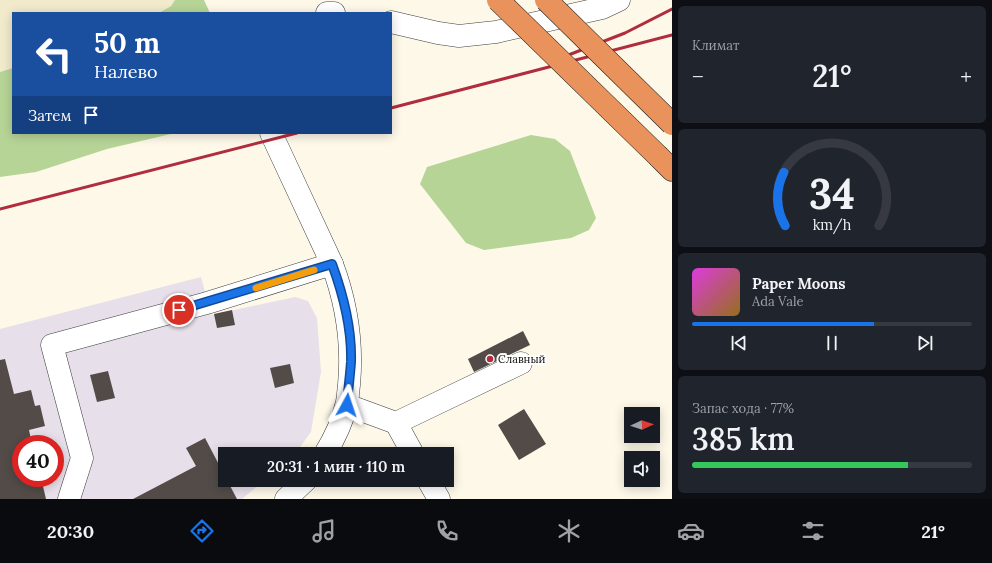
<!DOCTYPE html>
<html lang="ru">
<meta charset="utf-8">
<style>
:root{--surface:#171b24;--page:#20242c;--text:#f1f3f6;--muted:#9ea1a6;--line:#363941;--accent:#1a73e8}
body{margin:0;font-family:Lora,serif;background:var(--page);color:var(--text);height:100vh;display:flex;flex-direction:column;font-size:15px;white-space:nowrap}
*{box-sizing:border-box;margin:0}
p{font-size:13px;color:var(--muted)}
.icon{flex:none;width:22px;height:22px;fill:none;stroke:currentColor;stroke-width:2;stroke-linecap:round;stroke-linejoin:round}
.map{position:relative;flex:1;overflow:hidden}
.sheet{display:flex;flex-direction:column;gap:6px;padding:6px;background:#0d0f14;width:320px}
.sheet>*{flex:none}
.guide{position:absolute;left:12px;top:12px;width:380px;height:122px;border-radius:0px;box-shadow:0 2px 10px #0003;background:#1a4fa0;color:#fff;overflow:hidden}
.needle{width:26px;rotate:87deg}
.fabs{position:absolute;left:624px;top:407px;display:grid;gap:8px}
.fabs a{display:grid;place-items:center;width:36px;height:36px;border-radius:0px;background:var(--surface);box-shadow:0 2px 10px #0003;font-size:20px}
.speed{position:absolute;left:12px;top:435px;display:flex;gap:8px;font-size:20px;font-weight:700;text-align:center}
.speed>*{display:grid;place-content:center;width:52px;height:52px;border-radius:50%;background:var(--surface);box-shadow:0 2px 10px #0003;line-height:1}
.speed .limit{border:6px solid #d22;background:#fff;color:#111}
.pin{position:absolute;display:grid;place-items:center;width:34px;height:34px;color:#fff;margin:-17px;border:2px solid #fff;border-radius:50%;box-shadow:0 1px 4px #0007}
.me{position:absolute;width:44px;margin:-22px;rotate:5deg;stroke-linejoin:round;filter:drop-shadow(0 0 3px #0008)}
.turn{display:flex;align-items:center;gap:14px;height:84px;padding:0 16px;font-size:18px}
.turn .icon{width:52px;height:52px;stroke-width:2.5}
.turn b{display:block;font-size:28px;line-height:34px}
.then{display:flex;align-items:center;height:38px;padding:0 16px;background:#0003;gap:8px;font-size:15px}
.big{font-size:30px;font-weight:600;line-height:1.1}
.sheet .widget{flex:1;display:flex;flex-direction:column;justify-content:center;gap:6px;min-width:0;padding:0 14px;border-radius:6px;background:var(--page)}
.sheet .dial{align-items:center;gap:0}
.dial svg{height:104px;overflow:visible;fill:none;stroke:var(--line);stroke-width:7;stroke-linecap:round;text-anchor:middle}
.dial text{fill:var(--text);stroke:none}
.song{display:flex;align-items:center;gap:12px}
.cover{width:48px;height:48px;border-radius:6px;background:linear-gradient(135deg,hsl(300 70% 55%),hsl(40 70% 35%))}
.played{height:4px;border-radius:2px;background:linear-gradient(90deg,var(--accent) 65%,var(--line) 65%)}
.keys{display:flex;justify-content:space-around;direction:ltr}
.heat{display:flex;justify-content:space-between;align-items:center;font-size:22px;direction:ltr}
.charge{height:6px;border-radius:3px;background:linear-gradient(90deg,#34c759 77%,var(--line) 0)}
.trip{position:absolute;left:218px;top:447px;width:236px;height:40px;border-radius:0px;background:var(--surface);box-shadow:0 2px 10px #0003;font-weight:600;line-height:40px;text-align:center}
.menu{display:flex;height:64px;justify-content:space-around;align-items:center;background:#090b0e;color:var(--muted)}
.menu .icon{width:28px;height:28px}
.menu .on{color:var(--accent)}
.menu b{font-size:18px;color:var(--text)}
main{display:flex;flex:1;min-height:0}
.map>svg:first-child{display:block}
.industrial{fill:#e7dfe9;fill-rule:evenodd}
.farmland{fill:#f1ebcc}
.forest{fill:#b7d497}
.building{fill:#524b48}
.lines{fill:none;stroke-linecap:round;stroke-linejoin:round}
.minor-casing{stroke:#3e3e3e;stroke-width:23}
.highway-casing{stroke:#1c1c1c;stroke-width:23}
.minor{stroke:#fff;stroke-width:22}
.highway{stroke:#ea925b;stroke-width:22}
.rail{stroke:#b02d3d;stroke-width:3}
.highway-bridge-casing{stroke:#1c1c1c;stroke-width:23;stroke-linecap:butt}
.highway-bridge{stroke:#ea925b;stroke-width:22}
.route-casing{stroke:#114b97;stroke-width:10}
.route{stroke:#1a73e8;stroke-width:7}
.slow{stroke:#f59e0b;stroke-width:7}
.poi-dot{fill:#b02d3d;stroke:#fff;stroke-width:1.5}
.labels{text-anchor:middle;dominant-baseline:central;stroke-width:4;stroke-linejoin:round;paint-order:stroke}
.poi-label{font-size:11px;fill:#0b0b0b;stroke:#fff;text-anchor:start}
</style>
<main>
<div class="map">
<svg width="672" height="499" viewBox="0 0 672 499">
<rect width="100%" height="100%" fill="#fef8e9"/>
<path class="industrial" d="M201,277L211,315L295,297L308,301L317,318L321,372L311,432L295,454H225V480H265L242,499H0V329ZM21,444H55V478H21Z"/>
<polygon class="farmland" points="0,0 175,0 171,6 159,13 13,13 13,68 0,72"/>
<g class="forest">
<polygon points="175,0 204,0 210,13 159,13 171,6"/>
<polygon points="13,68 13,133 175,133 107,149 36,172 0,177 0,72"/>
<polygon points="531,135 555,139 570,151 596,218 589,230 571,238 484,250 466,243 420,184 427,167"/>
</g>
<g class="building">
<polygon points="232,310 235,325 217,328 214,314"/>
<polygon points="523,331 530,345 474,372 468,359"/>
<polygon points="5,359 14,394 31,390 35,406 40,405 45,426 29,430 32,444 21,444 21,478 41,478 46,499 0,499 0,360"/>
<polygon points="290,364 294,383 275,388 270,368"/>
<polygon points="108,371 115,398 97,402 90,375"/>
<polygon points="524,409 546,444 519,460 498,425"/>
<polygon points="205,438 225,476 225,480 227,480 237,499 133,499 196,466 186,448"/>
</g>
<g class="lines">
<defs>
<g id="minor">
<polyline points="327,13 334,13"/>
<polyline points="391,22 438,33 459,36 496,32 602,8 619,0"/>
<path d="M271,133L332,264C347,304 353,342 349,385C348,392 348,400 346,406C342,423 334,439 325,454"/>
<polyline points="347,405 396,423 521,363"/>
<polyline points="396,423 413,454"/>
<polyline points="428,480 439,499"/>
<polyline points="69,499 82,458 52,345 207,303 332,264"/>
<polyline points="286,499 306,480"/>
</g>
<polyline id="highway" points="659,157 672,170"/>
</defs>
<use href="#minor" class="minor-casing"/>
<use href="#highway" class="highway-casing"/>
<use href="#minor" class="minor"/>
<use href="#highway" class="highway"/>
<g class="rail">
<polyline points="553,61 625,33 672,9"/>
<polyline points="391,108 672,35"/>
<polyline points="0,209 297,133"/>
</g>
<defs>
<g id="highway-bridge">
<polyline points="498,0 659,157"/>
<polyline points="546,0 672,124"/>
</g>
</defs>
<use href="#highway-bridge" class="highway-bridge-casing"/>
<use href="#highway-bridge" class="highway-bridge"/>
</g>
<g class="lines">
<defs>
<path id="route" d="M179,310L332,264C343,294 352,330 351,362C350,376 348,391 347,405"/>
</defs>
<use href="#route" class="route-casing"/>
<use href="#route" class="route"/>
<polyline class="slow" points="256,288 314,270"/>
</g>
<circle class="poi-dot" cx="490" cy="359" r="4"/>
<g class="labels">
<g class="poi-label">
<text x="498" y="359">Славный</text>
</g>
</g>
</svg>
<div class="fabs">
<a><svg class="needle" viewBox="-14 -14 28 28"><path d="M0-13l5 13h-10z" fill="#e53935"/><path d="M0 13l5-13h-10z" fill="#9ea1a6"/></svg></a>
<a><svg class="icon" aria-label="sound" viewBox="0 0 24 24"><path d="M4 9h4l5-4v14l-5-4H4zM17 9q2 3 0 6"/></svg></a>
</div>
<div class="speed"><div class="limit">40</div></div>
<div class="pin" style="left:179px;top:310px;background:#d93025"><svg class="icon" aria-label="arrive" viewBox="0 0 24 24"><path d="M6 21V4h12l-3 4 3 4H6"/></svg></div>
<svg class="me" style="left:347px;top:405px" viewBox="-20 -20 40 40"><path d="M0-17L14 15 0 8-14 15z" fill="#1a73e8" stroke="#fff" stroke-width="4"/></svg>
<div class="trip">20:31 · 1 мин · 110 m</div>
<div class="guide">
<div class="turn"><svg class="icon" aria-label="left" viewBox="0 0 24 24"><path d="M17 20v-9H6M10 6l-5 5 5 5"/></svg><div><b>50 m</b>Налево</div></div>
<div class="then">Затем<svg class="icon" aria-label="arrive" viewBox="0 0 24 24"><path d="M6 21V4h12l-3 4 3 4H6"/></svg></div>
</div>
</div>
<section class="sheet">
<div class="widget"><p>Климат</p>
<div class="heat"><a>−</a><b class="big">21°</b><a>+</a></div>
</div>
<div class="widget dial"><svg viewBox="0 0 100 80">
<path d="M14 69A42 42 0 1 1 86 69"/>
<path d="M14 69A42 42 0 0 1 13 28" stroke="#1a73e8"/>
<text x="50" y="56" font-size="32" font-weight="700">34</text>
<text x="50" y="72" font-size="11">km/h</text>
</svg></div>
<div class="widget">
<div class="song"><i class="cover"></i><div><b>Paper Moons</b><p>Ada Vale</p></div></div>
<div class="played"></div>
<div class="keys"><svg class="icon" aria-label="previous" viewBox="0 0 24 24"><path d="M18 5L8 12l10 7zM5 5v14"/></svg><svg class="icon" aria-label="pause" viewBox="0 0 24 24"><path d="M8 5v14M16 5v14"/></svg><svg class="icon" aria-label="next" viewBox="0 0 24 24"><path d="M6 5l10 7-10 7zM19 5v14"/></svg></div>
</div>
<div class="widget"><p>Запас хода · 77%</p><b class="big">385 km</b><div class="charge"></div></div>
</section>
</main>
<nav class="menu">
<b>20:30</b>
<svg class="icon on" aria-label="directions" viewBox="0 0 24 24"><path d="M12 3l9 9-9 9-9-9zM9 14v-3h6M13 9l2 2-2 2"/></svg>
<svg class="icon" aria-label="music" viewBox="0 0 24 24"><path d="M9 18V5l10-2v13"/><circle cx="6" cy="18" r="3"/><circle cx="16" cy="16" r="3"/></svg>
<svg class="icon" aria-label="phone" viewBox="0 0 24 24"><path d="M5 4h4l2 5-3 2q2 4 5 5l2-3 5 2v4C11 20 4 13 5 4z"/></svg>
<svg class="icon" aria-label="climate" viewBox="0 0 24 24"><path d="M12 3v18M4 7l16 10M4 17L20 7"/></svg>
<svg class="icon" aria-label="car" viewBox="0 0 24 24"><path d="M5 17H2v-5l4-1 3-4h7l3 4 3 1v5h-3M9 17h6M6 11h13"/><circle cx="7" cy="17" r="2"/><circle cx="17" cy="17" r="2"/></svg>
<svg class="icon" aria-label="filters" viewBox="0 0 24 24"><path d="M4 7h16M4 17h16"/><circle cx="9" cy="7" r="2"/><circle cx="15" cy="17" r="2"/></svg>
<b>21°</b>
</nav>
